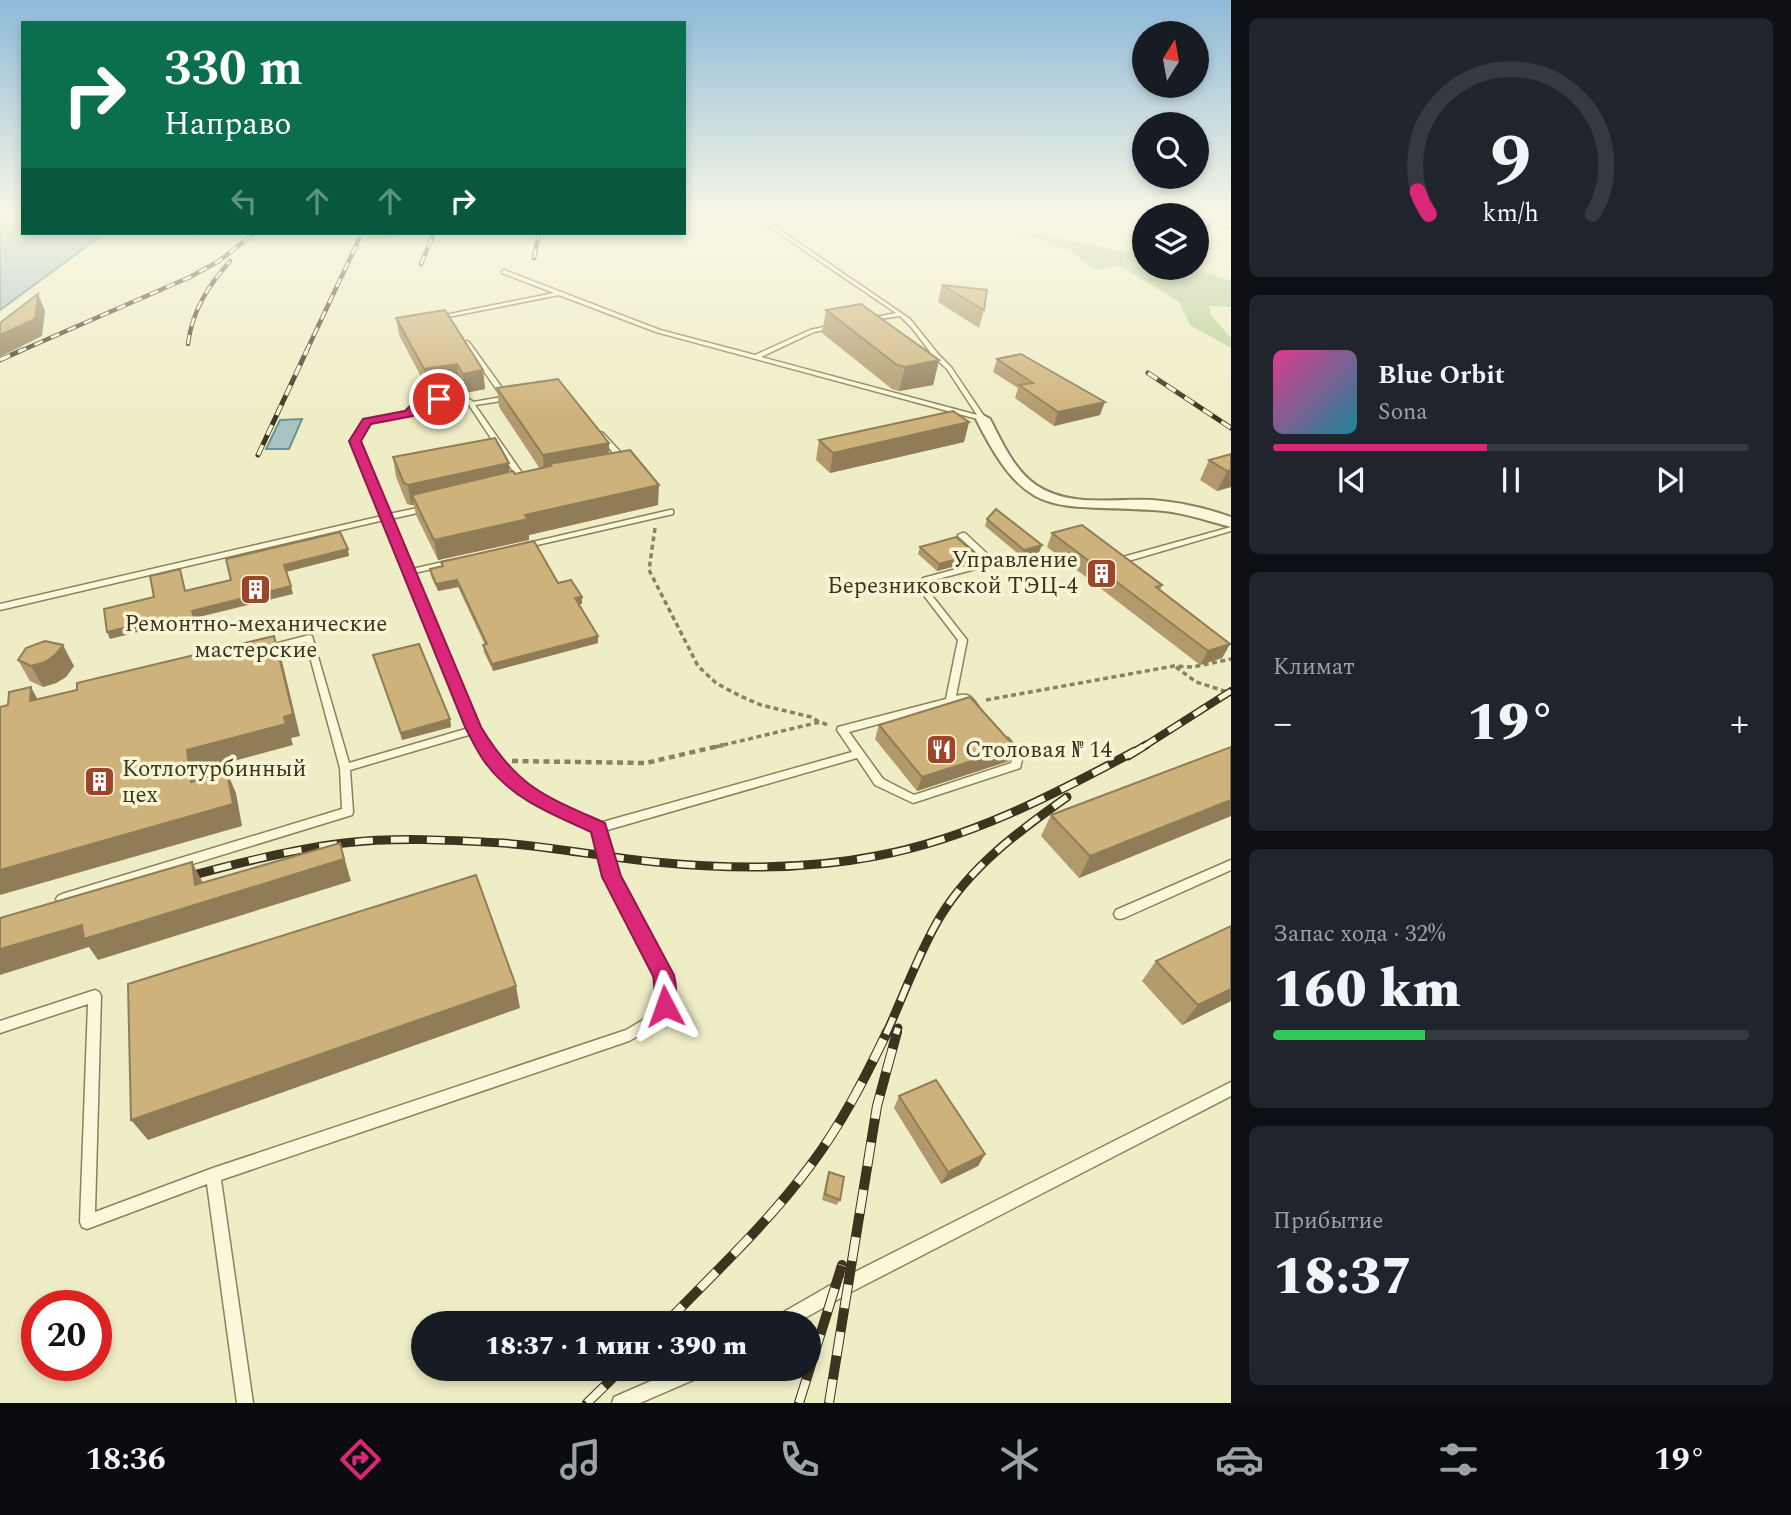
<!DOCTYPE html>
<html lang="ru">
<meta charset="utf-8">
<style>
:root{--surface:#171b24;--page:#20242c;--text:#f1f3f6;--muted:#9ea1a6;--line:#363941;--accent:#db2777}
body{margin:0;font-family:Spectral,serif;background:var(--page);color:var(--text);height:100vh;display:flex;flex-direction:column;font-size:26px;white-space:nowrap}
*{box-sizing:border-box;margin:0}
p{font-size:23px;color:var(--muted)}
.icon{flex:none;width:38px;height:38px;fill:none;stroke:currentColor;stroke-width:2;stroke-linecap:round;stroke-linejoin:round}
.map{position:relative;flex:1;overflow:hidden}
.panel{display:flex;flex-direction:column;gap:18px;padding:18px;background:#0d0f14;width:560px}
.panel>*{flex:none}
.hud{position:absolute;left:21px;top:21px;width:665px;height:214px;border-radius:0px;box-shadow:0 4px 10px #0003;background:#0b6e4f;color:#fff;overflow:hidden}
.needle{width:46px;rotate:11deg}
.buttons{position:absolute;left:1132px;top:21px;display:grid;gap:14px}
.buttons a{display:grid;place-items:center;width:77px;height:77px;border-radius:50%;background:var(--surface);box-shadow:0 4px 10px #0003;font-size:35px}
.speed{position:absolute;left:21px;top:1290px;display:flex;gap:14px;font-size:35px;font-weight:700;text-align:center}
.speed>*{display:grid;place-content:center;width:91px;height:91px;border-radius:50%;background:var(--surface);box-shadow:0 4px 10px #0003;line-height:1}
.speed .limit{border:10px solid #d22;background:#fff;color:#111}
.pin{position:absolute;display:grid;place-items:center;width:60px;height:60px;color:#fff;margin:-30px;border:4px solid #fff;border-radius:50%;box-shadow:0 2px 7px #0007}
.me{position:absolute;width:77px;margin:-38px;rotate:356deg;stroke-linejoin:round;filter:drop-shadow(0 0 5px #0008)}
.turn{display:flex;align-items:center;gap:24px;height:147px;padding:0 28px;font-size:32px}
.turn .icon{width:91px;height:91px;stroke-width:2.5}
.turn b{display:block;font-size:49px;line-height:60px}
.lanes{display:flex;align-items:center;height:66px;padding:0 28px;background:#0003;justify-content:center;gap:35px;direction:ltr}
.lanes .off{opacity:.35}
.big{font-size:52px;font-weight:800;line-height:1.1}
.panel .card{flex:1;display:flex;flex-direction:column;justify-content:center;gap:10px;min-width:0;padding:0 24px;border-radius:10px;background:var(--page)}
.panel .dial{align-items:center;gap:0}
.dial svg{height:182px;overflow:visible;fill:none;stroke:var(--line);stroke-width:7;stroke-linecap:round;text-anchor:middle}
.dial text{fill:var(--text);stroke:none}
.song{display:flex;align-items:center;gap:21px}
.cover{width:84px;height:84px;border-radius:10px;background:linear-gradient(135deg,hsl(330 70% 55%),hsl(190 70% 35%))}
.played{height:7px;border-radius:4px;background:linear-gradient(90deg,var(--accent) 45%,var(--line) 45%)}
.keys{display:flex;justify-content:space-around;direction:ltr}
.heat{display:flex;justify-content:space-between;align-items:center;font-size:38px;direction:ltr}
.charge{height:10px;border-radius:5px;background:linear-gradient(90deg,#34c759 32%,var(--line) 0)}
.trip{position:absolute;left:411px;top:1311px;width:410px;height:70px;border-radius:35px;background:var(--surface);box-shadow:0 4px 10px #0003;font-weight:800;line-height:70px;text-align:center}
.tab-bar{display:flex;height:112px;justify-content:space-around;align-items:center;background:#090b0e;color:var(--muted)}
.tab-bar .icon{width:49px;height:49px}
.tab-bar .selected{color:var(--accent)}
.tab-bar b{font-size:32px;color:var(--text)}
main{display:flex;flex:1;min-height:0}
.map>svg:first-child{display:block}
.green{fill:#bbce9a}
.water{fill:#a8c3c2;stroke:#6e9292;stroke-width:2}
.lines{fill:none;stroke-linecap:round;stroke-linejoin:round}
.lane-casing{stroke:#8c815b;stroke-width:3}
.street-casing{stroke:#8c815b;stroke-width:4}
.path-far1{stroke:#8c815b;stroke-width:3.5;stroke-dasharray:5 3.5;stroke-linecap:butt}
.path{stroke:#8c815b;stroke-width:4.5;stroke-dasharray:6 4.5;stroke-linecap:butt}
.lane{fill:#faf8da;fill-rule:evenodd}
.street{fill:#faf8da;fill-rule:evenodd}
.rail-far4-casing{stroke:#3c341f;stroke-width:4.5}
.rail-far3-casing{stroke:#3c341f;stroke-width:5}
.rail-far2-casing{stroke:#3c341f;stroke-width:8}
.rail-far1-casing{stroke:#3c341f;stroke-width:9}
.rail-casing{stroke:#3c341f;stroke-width:10}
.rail-far4{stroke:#f7f5d6;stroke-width:2.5;stroke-dasharray:9;stroke-linecap:butt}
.rail-far3{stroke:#f7f5d6;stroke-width:3.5;stroke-dasharray:11;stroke-linecap:butt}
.rail-far2{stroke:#f7f5d6;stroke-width:5;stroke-dasharray:15;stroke-linecap:butt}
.rail-far1{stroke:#f7f5d6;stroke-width:6;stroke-dasharray:18;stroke-linecap:butt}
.rail{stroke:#f7f5d6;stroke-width:8;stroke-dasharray:24;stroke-linecap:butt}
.wall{fill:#b1996b}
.shaded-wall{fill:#907d57}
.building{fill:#ceb27c;stroke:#907d57;stroke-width:2}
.route{fill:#db2777;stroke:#8e194d;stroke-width:2}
.labels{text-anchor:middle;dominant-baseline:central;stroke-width:7;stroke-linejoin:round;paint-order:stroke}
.poi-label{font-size:23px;fill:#3c341f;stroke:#f7f5d6;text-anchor:start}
</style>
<main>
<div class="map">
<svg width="1231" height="1403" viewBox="0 0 1231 1403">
<rect width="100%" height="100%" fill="#efedc6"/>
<polygon class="green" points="1008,229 1144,255 1144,268 1192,268 1231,281 1231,307 1209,306 1211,315 1231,338 1231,348 1190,325 1179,302 1119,265 1095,270 1070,250"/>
<g class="water">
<polygon points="0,217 23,217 23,233 105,233 0,310"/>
<polygon points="302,419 289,449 266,449 280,420"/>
</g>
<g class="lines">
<defs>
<g id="lane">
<polygon points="755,217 761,217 910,319 938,354 951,367 986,419 985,420 981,420 656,332 559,295 438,319 435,317 554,293 502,273 502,271 504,270 660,330 755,355 810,330 833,325 835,326 835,328 814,332 761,357 977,415 947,369 934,357 912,328 900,316 866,321 866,319 896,313"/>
<polygon points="1201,217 1209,217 1231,225 1231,228"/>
<polygon points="194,233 198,233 194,236 192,235"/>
<path d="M467,341L469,342L508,396L511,398L508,400L475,405L529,483L528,485H522L467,402L457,398L422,405L411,414L369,423L358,441L389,514L427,506L431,508L430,510L391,519L412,569L452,560L456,562L455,564L414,573L478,727L496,757L526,788L599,823L852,752L837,730L838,727L946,699L958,640L922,593L923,578L986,561L959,537L958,535L962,533H965L996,562L995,564L930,581V593L967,640L956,696C968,693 971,695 978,706L976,708H970L963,701L849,732L883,779L914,795L1011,763L1013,757L1000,744L999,741L1000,738H1008L1023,756L1020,768L913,803L875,785L857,758L604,831L617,876L668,971L672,987L670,1005L665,1016L652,1028L629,1041L221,1180L253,1403H237L207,1184L87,1229L82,1227L80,1222L88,1004L0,1033V1021L95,990L99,992L101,996L95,1212L213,1168L626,1030L643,1020L655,1008L659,997L658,976L605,877L593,831L518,794L488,763L472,734L350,770L353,812L352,815L62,904L58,902L56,899L58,896L62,894L342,809L340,768L306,642L266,652L263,651L261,649L263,647L309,635L312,636L349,763L469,728L384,520L0,610V604L382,516L352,441L365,420L407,411L418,402L458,394L471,400L473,402L502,397L464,343Z"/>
<polygon points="601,432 603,433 626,458 626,462 620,462 599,435 599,433"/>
<polygon points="670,510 673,510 673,514 524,548 520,546 524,544"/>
<polygon points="1231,527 1231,531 1125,562 1119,562 1118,560 1119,558"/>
<polygon points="1231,860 1231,870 1124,918 1120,919 1116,918 1114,914 1116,910"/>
<polygon points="1231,1082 1231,1096 853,1291 796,1323 773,1323 775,1317 841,1279"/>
<polygon points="681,1368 709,1368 707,1374 640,1403 612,1403 614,1397"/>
</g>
<path id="street" d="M983,415L990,419C1002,442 1014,470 1036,485C1070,508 1114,498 1152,500C1178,502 1206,508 1231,517V527C1204,520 1179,511 1152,510C1051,504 1027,521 976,419Z"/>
</defs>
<use href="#lane" class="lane-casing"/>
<use href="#street" class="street-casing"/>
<g class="path-far1">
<polyline points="655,528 649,570 698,666 716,683 740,696 761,705 811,717 819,722"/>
<polyline points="1176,667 1196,682 1231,693"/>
<polyline points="986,700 1174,666 1193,667 1231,659"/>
<polyline points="715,747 820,722 828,725"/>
</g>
<polyline class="path" points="512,761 646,763 723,745"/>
<use href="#lane" class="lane"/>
<use href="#street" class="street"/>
<defs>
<g id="rail-far4">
<polyline points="534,258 539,233"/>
<polyline points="421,264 434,233"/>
<path d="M188,344C192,311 208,286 230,261"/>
<polyline points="18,352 190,277 219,261 255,233"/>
<polyline points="306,352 362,233"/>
</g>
<g id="rail-far3">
<polyline points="0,360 22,350"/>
<polyline points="1148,373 1231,428"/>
<polyline points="258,455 307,350"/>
</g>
<polyline id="rail-far2" points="1143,747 1231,691"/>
<g id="rail-far1">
<polyline points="1128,756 1146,745"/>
<path d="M179,879C233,864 288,850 344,843C397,837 450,840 503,843C554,847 604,857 655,862C727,869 805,870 876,856C969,839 1053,795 1135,751"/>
<path d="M886,1034C904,995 918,954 940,917C971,866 1019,831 1067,797"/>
<polyline points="896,1034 898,1028"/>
</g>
<g id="rail">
<path d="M666,1323C715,1272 768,1223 810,1166C841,1125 865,1078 887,1032"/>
<polyline points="587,1403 623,1368"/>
<polyline points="799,1403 842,1265"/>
<polyline points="829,1403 877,1106 897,1032"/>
</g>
</defs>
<use href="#rail-far4" class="rail-far4-casing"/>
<use href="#rail-far3" class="rail-far3-casing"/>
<use href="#rail-far2" class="rail-far2-casing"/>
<use href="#rail-far1" class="rail-far1-casing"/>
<use href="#rail" class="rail-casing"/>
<use href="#rail-far4" class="rail-far4"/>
<use href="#rail-far3" class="rail-far3"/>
<use href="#rail-far2" class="rail-far2"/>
<use href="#rail-far1" class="rail-far1"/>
<use href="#rail" class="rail"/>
</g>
<g class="wall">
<polygon points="1134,217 1144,217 1144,221"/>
<polygon points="367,233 404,233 402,237 368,239"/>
<polygon points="942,285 984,310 979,328 938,302"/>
<polygon points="826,310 939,360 933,385 899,391 892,389 822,333"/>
<polygon points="396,318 483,370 485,389 465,393 459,382 427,388 399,335"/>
<polygon points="997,359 1100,415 1054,426 1015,398 1018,388 993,372"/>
<polygon points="497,388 609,453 658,505 529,535 529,540 438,560 416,515 414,505 411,505 407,504 396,477 393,457 509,463 509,472 515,474 540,469 499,407"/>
<polygon points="969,422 964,442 830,473 816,460 819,440"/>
<polygon points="1231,454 1231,487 1217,491 1200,480 1209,460"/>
<polygon points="987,519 1042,545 1039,552 1022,557 985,526"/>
<polygon points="1052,533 1162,585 1160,590 1230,644 1222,658 1200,665 1047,547"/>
<polygon points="920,547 974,561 937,571 918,554"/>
<polygon points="441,562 558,583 582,604 579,604 598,643 493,671 484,652 483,645 485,645 458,587 438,591 431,576 430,569 442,567"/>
<polygon points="373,655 450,719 451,727 402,740"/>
<polygon points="18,660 74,666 66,677 56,683 43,687 30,681"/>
<polygon points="879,725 1009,761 917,791 875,739"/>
<polygon points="1231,747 1231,816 1079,878 1041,836 1051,815"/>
<polygon points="1156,961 1231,1001 1182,1025 1142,981"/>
<polygon points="899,1096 985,1154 978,1166 941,1184 894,1108"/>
<polygon points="829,1172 840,1200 837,1205 822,1200 827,1177"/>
</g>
<g class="shaded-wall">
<polygon points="1202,217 1215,217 1210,230 1197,233 1197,219"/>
<polygon points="38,294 45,311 42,336 0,357 0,335"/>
<polygon points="939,360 933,385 899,391 905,367"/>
<polygon points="457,364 459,382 427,388 424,369"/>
<polygon points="483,370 485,389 465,393 463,374"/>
<polygon points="1105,402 1100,415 1054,426 1058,412"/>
<polygon points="969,422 964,442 830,473 833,453"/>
<polygon points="609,443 609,462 549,464 550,474 544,475 543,455"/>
<polygon points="509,463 510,483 412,495 414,505 411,505 408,485"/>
<polygon points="1231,470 1231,487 1217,491 1227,471"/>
<polygon points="659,485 658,505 529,535 529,540 438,560 434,540 525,515"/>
<polygon points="1042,545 1039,552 1022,557 1024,550"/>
<polygon points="348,549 349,556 286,572 284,565"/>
<polygon points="976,554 974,561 937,571 939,564"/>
<polygon points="457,580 458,587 438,591 436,584"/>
<polygon points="291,586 293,594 195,618 196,624 161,633 158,627 110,639 107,632"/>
<polygon points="582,597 582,604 575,605 575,598"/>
<polygon points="274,636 281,657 300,736 291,738 293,745 197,771 201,803 191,782 187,750 284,717"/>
<polygon points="598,636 598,643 493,671 492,664"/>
<polygon points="1230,644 1222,658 1200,665 1208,651"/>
<polygon points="63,645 74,666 66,677 56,683 43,687 31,666"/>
<polygon points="31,687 43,709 30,701"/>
<polygon points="450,719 451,727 402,740 401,733"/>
<polygon points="1015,747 1009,761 917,791 922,777"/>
<polygon points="227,772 236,793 242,826 0,895 0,870"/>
<polygon points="1231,800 1231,816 1079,878 1090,856"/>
<polygon points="340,843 351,881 98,960 89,947 0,975 0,949 195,885 192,862 203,883"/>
<polygon points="516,986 520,1008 148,1140 131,1120"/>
<polygon points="1231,989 1231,1001 1182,1025 1198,1005"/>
<polygon points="985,1154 978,1166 941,1184 948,1172"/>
</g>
<g class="building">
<polygon points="942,285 987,290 984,310"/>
<polygon points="38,294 35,319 0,335 0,323"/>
<polygon points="861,304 939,360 905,367 897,365 826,310"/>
<polygon points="445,310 483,370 463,374 457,364 424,369 396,318"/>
<polygon points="1021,354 1105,402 1058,412 1019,385 1033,383 997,359"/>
<polygon points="558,379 609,443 543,455 497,388"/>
<polygon points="953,411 969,422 833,453 819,440"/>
<polygon points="495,438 509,463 408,485 404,483 393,457"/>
<polygon points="630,450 659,485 525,515 528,519 434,540 412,495 513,471 515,474 551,466 549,464"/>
<polygon points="1231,454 1231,470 1227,471 1209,460"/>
<polygon points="996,509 1042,545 1024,550 987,519"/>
<polygon points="1082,525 1162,585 1156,587 1230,644 1208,651 1052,533"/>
<polygon points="340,532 348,549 284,565 291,586 192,611 194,617 158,626 157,620 107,632 104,609 154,597 150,576 180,569 185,591 231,580 226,559"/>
<polygon points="956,537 976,554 939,564 920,547"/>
<polygon points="534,541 558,583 571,580 582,597 575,598 598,636 492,664 483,645 487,644 457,580 436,584 430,569 443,566 441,562"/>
<polygon points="274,636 293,714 284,717 286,724 187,750 191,782 227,772 233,804 0,870 0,707 8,705 9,692 31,687 30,701 77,690 77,683"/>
<polygon points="45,641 63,645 55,655 45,662 31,666 18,660 26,648"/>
<polygon points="419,644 450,719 401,733 373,655"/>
<polygon points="970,697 1015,747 922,777 879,725"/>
<polygon points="1231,747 1231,800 1090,856 1051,815"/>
<polygon points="340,843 344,859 84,939 82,925 0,949 0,918 192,862 195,885"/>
<polygon points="476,875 516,986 131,1120 128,984"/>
<polygon points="1231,926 1231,989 1198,1005 1156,961"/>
<polygon points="936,1080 985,1154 948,1172 899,1096"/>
<polygon points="829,1172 844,1177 840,1200 825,1194"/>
</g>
<linearGradient id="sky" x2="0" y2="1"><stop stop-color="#8ebad9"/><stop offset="0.52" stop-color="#f8f7e5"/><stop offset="1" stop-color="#f8f7e5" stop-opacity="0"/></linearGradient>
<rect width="1231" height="414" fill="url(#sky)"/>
<path class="route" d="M439,396L444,399L443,402L423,405L413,416L371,424L361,441L481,727C518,788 543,795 605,823L621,876L674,975C677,988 678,1000 672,1013L665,1016L657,1013C652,1002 656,988 653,976L602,877L591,832C552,814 514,800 487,765C478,754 472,740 465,727L349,441L363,419L405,411L416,400Z"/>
<defs>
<symbol id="building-square" viewBox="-11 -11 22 22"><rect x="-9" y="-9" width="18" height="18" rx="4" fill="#9c452a" stroke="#f7f5d6"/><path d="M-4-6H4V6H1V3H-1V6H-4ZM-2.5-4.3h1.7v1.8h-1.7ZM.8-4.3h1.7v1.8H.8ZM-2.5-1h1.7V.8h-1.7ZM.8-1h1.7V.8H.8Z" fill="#fff"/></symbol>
<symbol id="restaurant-square" viewBox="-11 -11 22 22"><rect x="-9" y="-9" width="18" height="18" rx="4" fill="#9c452a" stroke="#f7f5d6"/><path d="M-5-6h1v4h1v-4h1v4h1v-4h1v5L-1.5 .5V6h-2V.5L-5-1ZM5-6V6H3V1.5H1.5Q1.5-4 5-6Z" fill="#fff"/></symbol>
</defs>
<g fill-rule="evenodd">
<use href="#building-square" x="1084" y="556" width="35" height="35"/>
<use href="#building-square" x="238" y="572" width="35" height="35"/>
<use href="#restaurant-square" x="924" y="732" width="35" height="35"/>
<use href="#building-square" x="82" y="764" width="35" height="35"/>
</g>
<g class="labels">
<g class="poi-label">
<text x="1078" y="560" text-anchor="end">Управление<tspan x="1078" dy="26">Березниковской ТЭЦ-4</tspan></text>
<text x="256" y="624" text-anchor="middle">Ремонтно-механические<tspan x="256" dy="26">мастерские</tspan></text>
<text x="965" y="750">Cтоловая № 14</text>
<text x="122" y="769">Котлотурбинный<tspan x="122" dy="26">цех</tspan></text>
</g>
</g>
</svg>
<div class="buttons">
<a><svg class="needle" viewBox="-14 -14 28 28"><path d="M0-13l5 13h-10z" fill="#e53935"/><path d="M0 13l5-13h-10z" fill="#9ea1a6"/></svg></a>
<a><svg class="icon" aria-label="search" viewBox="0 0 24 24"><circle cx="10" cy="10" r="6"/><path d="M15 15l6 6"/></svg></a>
<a><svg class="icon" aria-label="layers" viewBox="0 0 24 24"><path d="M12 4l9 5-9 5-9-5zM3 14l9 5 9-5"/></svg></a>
</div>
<div class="speed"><div class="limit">20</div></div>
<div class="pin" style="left:439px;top:399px;background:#d93025"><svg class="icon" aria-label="arrive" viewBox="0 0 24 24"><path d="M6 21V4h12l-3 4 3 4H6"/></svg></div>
<svg class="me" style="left:665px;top:1006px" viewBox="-20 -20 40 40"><path d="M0-17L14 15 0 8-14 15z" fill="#db2777" stroke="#fff" stroke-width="4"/></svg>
<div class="trip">18:37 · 1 мин · 390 m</div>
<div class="hud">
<div class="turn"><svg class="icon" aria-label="right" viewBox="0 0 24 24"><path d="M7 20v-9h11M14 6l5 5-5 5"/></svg><div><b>330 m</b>Направо</div></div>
<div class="lanes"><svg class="icon off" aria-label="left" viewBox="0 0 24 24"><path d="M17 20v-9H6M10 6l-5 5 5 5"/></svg><svg class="icon off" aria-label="ahead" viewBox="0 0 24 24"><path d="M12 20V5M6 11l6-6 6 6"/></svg><svg class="icon off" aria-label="ahead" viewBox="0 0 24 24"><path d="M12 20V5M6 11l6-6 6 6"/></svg><svg class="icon" aria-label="right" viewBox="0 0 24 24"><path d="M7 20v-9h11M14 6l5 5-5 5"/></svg></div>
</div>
</div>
<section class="panel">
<div class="card dial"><svg viewBox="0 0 100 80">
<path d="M14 69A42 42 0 1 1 86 69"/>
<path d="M14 69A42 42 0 0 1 9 59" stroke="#db2777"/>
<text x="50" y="56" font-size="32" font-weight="700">9</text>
<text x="50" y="72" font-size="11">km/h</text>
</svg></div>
<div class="card">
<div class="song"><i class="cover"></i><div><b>Blue Orbit</b><p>Sona</p></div></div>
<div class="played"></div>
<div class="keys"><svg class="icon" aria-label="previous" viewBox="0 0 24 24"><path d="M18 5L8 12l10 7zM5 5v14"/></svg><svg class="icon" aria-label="pause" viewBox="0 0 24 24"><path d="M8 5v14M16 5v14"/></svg><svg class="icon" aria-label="next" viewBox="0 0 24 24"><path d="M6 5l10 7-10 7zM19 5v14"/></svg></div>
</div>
<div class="card"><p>Климат</p>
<div class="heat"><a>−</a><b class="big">19°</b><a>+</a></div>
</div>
<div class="card"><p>Запас хода · 32%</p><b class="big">160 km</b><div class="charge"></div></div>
<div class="card"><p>Прибытие</p><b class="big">18:37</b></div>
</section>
</main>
<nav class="tab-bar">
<b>18:36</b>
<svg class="icon selected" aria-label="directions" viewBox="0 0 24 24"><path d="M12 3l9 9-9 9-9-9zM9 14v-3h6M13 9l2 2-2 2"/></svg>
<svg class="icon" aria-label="music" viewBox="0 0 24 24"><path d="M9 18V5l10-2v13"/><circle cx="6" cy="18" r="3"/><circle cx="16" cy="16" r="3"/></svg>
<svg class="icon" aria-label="phone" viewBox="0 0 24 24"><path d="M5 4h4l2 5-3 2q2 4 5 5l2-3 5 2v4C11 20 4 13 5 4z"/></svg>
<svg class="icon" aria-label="climate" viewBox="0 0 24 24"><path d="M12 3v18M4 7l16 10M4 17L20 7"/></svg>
<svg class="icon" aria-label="car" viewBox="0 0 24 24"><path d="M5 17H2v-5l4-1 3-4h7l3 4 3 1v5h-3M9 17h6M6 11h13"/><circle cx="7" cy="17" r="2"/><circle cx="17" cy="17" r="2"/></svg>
<svg class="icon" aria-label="filters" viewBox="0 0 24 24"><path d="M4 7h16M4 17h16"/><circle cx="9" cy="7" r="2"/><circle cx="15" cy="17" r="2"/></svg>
<b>19°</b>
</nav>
